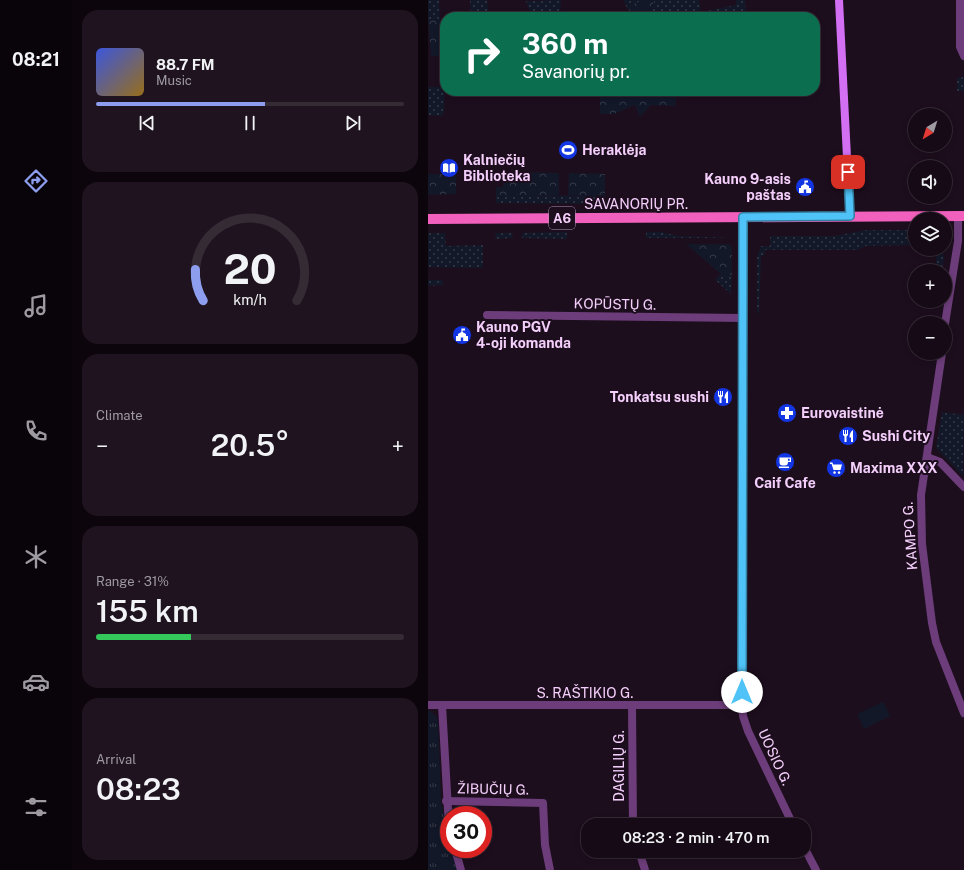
<!DOCTYPE html>
<meta charset="utf-8">
<style>
:root{--surface:#160a16;--page:#1f131f;--text:#f1f3f6;--muted:#9e9aa1;--line:#352b35;--accent:#8d9eee}
body{margin:0;font-family:"Public Sans",sans-serif;background:var(--page);color:var(--text);height:100vh;display:flex;flex-direction:column;font-size:15px;white-space:nowrap}
*{box-sizing:border-box;margin:0}
p{font-size:13px;color:var(--muted)}
.icon{flex:none;width:22px;height:22px;fill:none;stroke:currentColor;stroke-width:2;stroke-linecap:round;stroke-linejoin:round}
.map{position:relative;flex:1;overflow:hidden}
.drawer{display:flex;flex-direction:column;gap:10px;padding:10px;background:#0c060c;width:356px}
.drawer>*{flex:none}
.guide{position:absolute;left:12px;top:12px;width:380px;height:84px;border-radius:16px;box-shadow:0 2px 6px #0003,0 0 0 1px var(--line);background:#0b6e4f;color:#fff;overflow:hidden}
.needle{width:26px;rotate:218deg}
.fabs{position:absolute;left:480px;top:108px;display:grid;gap:8px}
.fabs a{display:grid;place-items:center;width:44px;height:44px;border-radius:50%;background:var(--surface);box-shadow:0 2px 6px #0003,0 0 0 1px var(--line);font-size:20px}
.speed{position:absolute;left:12px;top:806px;display:flex;gap:8px;font-size:20px;font-weight:700;text-align:center}
.speed>*{display:grid;place-content:center;width:52px;height:52px;border-radius:50%;background:var(--surface);box-shadow:0 2px 6px #0003,0 0 0 1px var(--line);line-height:1}
.speed .limit{border:6px solid #d22;background:#fff;color:#111}
.pin{position:absolute;display:grid;place-items:center;width:34px;height:34px;color:#fff;margin:-17px;border-radius:8px;box-shadow:0 2px 6px #0006}
.me{position:absolute;width:44px;margin:-22px;rotate:0deg;stroke-linejoin:round;filter:drop-shadow(0 0 3px #0008)}
.turn{display:flex;align-items:center;gap:14px;height:84px;padding:0 16px;font-size:18px}
.turn .icon{width:52px;height:52px;stroke-width:2.5}
.turn b{display:block;font-size:28px;line-height:34px}
.big{font-size:30px;font-weight:600;line-height:1.1}
.drawer .tile{flex:1;display:flex;flex-direction:column;justify-content:center;gap:6px;min-width:0;padding:0 14px;border-radius:16px;background:var(--page)}
.drawer .dial{align-items:center;gap:0}
.dial svg{height:104px;overflow:visible;fill:none;stroke:var(--line);stroke-width:7;stroke-linecap:round;text-anchor:middle}
.dial text{fill:var(--text);stroke:none}
.song{display:flex;align-items:center;gap:12px}
.cover{width:48px;height:48px;border-radius:6px;background:linear-gradient(135deg,hsl(230 70% 55%),hsl(40 70% 35%))}
.played{height:4px;border-radius:2px;background:linear-gradient(90deg,var(--accent) 55%,var(--line) 55%)}
.keys{display:flex;justify-content:space-around;direction:ltr}
.heat{display:flex;justify-content:space-between;align-items:center;font-size:22px;direction:ltr}
.charge{height:6px;border-radius:3px;background:linear-gradient(90deg,#34c759 31%,var(--line) 0)}
.trip{position:absolute;left:153px;top:818px;width:230px;height:40px;border-radius:16px;background:var(--surface);box-shadow:0 2px 6px #0003,0 0 0 1px var(--line);font-weight:600;line-height:40px;text-align:center}
main{display:flex;flex:1;min-height:0}
.menu{display:flex;flex-direction:column;width:72px;justify-content:space-around;align-items:center;background:#090409;color:var(--muted)}
.menu .icon{width:28px;height:28px}
.menu .current{color:var(--accent)}
.menu b{font-size:18px;color:var(--text)}
.map>svg:first-child{display:block}
.grass{fill:url(#grass-dots)}
.forest{fill:url(#forest-crowns)}
.park{fill:url(#park-tufts)}
.garden{fill:#121828}
.lines{fill:none;stroke-linecap:round;stroke-linejoin:round}
.street{stroke:#6c3d7a;stroke-width:8}
.secondary{stroke:#d36ff3;stroke-width:8}
.primary{stroke:#f260be;stroke-width:10}
.route-casing{stroke:#337fa1;stroke-width:10}
.route{stroke:#4fc3f7;stroke-width:7}
.labels{text-anchor:middle;dominant-baseline:central;stroke-width:4;stroke-linejoin:round;paint-order:stroke}
.shield{fill:#1d0e1e;stroke:#b495b9;stroke-width:1}
.shield-label{font-size:13px;font-weight:bold;fill:#f4cffb}
.poi-label{font-size:14px;font-weight:bold;fill:#f4cffb;stroke:#1d0e1e;text-anchor:start}
.street-label{font-size:14px;fill:#f4cffb;stroke:#1d0e1e}
</style>
<main>
<nav class="menu">
<b>08:21</b>
<svg class="icon current" aria-label="directions" viewBox="0 0 24 24"><path d="M12 3l9 9-9 9-9-9zM9 14v-3h6M13 9l2 2-2 2"/></svg>
<svg class="icon" aria-label="music" viewBox="0 0 24 24"><path d="M9 18V5l10-2v13"/><circle cx="6" cy="18" r="3"/><circle cx="16" cy="16" r="3"/></svg>
<svg class="icon" aria-label="phone" viewBox="0 0 24 24"><path d="M5 4h4l2 5-3 2q2 4 5 5l2-3 5 2v4C11 20 4 13 5 4z"/></svg>
<svg class="icon" aria-label="climate" viewBox="0 0 24 24"><path d="M12 3v18M4 7l16 10M4 17L20 7"/></svg>
<svg class="icon" aria-label="car" viewBox="0 0 24 24"><path d="M5 17H2v-5l4-1 3-4h7l3 4 3 1v5h-3M9 17h6M6 11h13"/><circle cx="7" cy="17" r="2"/><circle cx="17" cy="17" r="2"/></svg>
<svg class="icon" aria-label="filters" viewBox="0 0 24 24"><path d="M4 7h16M4 17h16"/><circle cx="9" cy="7" r="2"/><circle cx="15" cy="17" r="2"/></svg>
</nav>
<section class="drawer">
<div class="tile">
<div class="song"><i class="cover"></i><div><b>88.7 FM</b><p>Music</p></div></div>
<div class="played"></div>
<div class="keys"><svg class="icon" aria-label="previous" viewBox="0 0 24 24"><path d="M18 5L8 12l10 7zM5 5v14"/></svg><svg class="icon" aria-label="pause" viewBox="0 0 24 24"><path d="M8 5v14M16 5v14"/></svg><svg class="icon" aria-label="next" viewBox="0 0 24 24"><path d="M6 5l10 7-10 7zM19 5v14"/></svg></div>
</div>
<div class="tile dial"><svg viewBox="0 0 100 80">
<path d="M14 69A42 42 0 1 1 86 69"/>
<path d="M14 69A42 42 0 0 1 8 45" stroke="#8d9eee"/>
<text x="50" y="56" font-size="32" font-weight="700">20</text>
<text x="50" y="72" font-size="11">km/h</text>
</svg></div>
<div class="tile"><p>Climate</p>
<div class="heat"><a>−</a><b class="big">20.5°</b><a>+</a></div>
</div>
<div class="tile"><p>Range · 31%</p><b class="big">155 km</b><div class="charge"></div></div>
<div class="tile"><p>Arrival</p><b class="big">08:23</b></div>
</section>
<div class="map">
<svg width="536" height="870" viewBox="0 0 536 870">
<defs>
<pattern id="grass-dots" width="8" height="8" patternUnits="userSpaceOnUse"><rect width="8" height="8" fill="#121828"/><path d="M2 2h.1M6 6h.1" fill="none" stroke="#353948" stroke-width="1.8" stroke-linecap="round"/></pattern>
<pattern id="forest-crowns" width="20" height="18" patternUnits="userSpaceOnUse"><rect width="20" height="18" fill="#121828"/><path d="M2 6a3 3 0 1 1 6 0M12 15a3 3 0 1 1 6 0" fill="none" stroke="#353948"/></pattern>
<pattern id="park-tufts" width="24" height="20" patternUnits="userSpaceOnUse"><rect width="24" height="20" fill="#121828"/><path d="M3 7l-1-3M5 7V3M7 7l1-3M15 17l-1-3M17 17v-4M19 17l1-3" fill="none" stroke="#353948"/></pattern>
</defs>
<rect width="100%" height="100%" fill="#1d0e1e"/>
<g class="grass">
<polygon points="0,0 11,0 12,21 0,19"/>
<polygon points="42,0 59,0 61,17 43,17"/>
<polygon points="133,0 132,16 168,11 171,17 104,17 98,1"/>
<polygon points="195,0 218,0 205,4 201,12"/>
<polygon points="227,0 271,0 273,12 308,5 308,0 317,0 318,13 323,17 218,17"/>
<polygon points="536,77 536,91 529,91 529,78"/>
<polygon points="0,87 17,87 16,112 14,116 0,115"/>
<polygon points="277,91 333,91 333,94 277,96"/>
<polygon points="68,195 177,196 177,204 68,203"/>
<polygon points="439,230 487,230 487,245 438,246 429,250 337,250 337,255 333,256 331,313 329,313 329,257 333,246 342,246 342,236 406,236"/>
<polygon points="139,232 139,239 94,238 94,233"/>
<polygon points="218,232 233,232 250,236 305,238 218,238"/>
<polygon points="0,233 17,233 18,246 55,245 55,268 0,267"/>
<polygon points="67,233 84,233 85,238 68,239"/>
<polygon points="508,249 512,249 516,257 514,271 508,271"/>
<polygon points="291,275 304,275 303,294 287,280"/>
<polygon points="0,280 15,280 15,285 0,286"/>
<polygon points="514,412 536,415 535,476 508,448"/>
</g>
<g class="forest">
<polygon points="218,0 227,0 218,17 200,17 205,4"/>
<polygon points="0,19 12,21 16,56 3,56"/>
<polygon points="172,91 277,91 277,96 248,98 247,106 223,105 212,117 207,105 186,114 172,114"/>
<polygon points="75,172 131,173 131,195 68,195 68,187 75,187"/>
<polygon points="141,173 177,174 177,196 140,195"/>
<polygon points="0,174 28,174 28,194 0,195"/>
<polygon points="258,244 301,244 304,247 304,275 294,275"/>
</g>
<polygon class="park" points="0,710 7,715 10,721 13,802 21,839 21,849 24,849 29,870 0,870"/>
<polygon class="garden" points="455,702 462,716 436,729 429,714"/>
<g class="lines">
<g class="street">
<polyline points="532,0 532,47 536,56"/>
<polyline points="315,217 314,705 315,716 320,731 365,825"/>
<polyline points="59,315 315,318"/>
<polyline points="517,324 530,241 530,216"/>
<polyline points="514,353 493,495 494,544 504,623 508,642 536,713"/>
<polyline points="499,457 512,462 536,487"/>
<polyline points="0,705 314,705"/>
<polyline points="14,705 21,827"/>
<polyline points="204,706 205,825"/>
<polyline points="18,801 115,803 117,845 122,870"/>
<polyline points="376,847 388,870"/>
<polyline points="27,849 33,870"/>
<polyline points="211,851 217,870"/>
</g>
<polyline class="secondary" points="411,0 422,216"/>
<polyline class="primary" points="0,219 536,216"/>
</g>
<g class="lines">
<defs>
<polyline id="route" points="314,692 315,217 422,216 420,172"/>
</defs>
<use href="#route" class="route-casing"/>
<use href="#route" class="route"/>
</g>
<defs>
<symbol id="stadium-disc" viewBox="-11 -11 22 22"><circle r="9.5" fill="#1336e4" stroke="#1d0e1e"/><path d="M0-5a6.5 5 0 1 0 0 10a6.5 5 0 1 0 0-10ZM-3.5-1.8h7v3.6h-7Z" fill="#fff"/></symbol>
<symbol id="library-disc" viewBox="-11 -11 22 22"><circle r="9.5" fill="#1336e4" stroke="#1d0e1e"/><path d="M-6-4Q-3-5.5-.7-3.5V5Q-3 3-6 4ZM6-4Q3-5.5 .7-3.5V5Q3 3 6 4Z" fill="#fff"/></symbol>
<symbol id="civic-disc" viewBox="-11 -11 22 22"><circle r="9.5" fill="#1336e4" stroke="#1d0e1e"/><path d="M-.6-6.5H3V-4.5H.6V-3L4-1V1h2V6H-6V1h2V-1L-.6-3ZM-1.2 2.5V6h2.4V2.5Z" fill="#fff"/></symbol>
<symbol id="restaurant-disc" viewBox="-11 -11 22 22"><circle r="9.5" fill="#1336e4" stroke="#1d0e1e"/><path d="M-5-6h1v4h1v-4h1v4h1v-4h1v5L-1.5 .5V6h-2V.5L-5-1ZM5-6V6H3V1.5H1.5Q1.5-4 5-6Z" fill="#fff"/></symbol>
<symbol id="pharmacy-disc" viewBox="-11 -11 22 22"><circle r="9.5" fill="#1336e4" stroke="#1d0e1e"/><path d="M-2-6h4v4h4v4h-4v4h-4v-4h-4v-4h4Z" fill="#fff"/></symbol>
<symbol id="cafe-disc" viewBox="-11 -11 22 22"><circle r="9.5" fill="#1336e4" stroke="#1d0e1e"/><path d="M-5.5-4.5H6V0H3Q3 3.5 0 3.5H-2.5Q-5.5 3.5-5.5 0ZM3-3.2v2h1.7v-2ZM-6 4.5H4V6H-6Z" fill="#fff"/></symbol>
<symbol id="supermarket-disc" viewBox="-11 -11 22 22"><circle r="9.5" fill="#1336e4" stroke="#1d0e1e"/><path d="M-6-5.5h2.5l.6 2H6L4.5 2H-2.5L-4.4-4H-6ZM-1.5 3.2a1.3 1.3 0 1 0 .1 0ZM3 3.2a1.3 1.3 0 1 0 .1 0Z" fill="#fff"/></symbol>
</defs>
<g fill-rule="evenodd">
<use href="#stadium-disc" x="129" y="139" width="22" height="22"/>
<use href="#library-disc" x="10" y="157" width="22" height="22"/>
<use href="#civic-disc" x="366" y="176" width="22" height="22"/>
<use href="#civic-disc" x="23" y="324" width="22" height="22"/>
<use href="#restaurant-disc" x="284" y="386" width="22" height="22"/>
<use href="#pharmacy-disc" x="348" y="402" width="22" height="22"/>
<use href="#restaurant-disc" x="409" y="425" width="22" height="22"/>
<use href="#cafe-disc" x="346" y="451" width="22" height="22"/>
<use href="#supermarket-disc" x="397" y="457" width="22" height="22"/>
</g>
<g class="labels">
<rect class="shield" x="121" y="207" width="26" height="22" rx="3"/>
<g class="shield-label">
<text x="134" y="218">A6</text>
</g>
<g class="poi-label">
<text x="154" y="150">Heraklėja</text>
<text x="35" y="160">Kalniečių<tspan x="35" dy="16">Biblioteka</tspan></text>
<text x="363" y="179" text-anchor="end">Kauno 9-asis<tspan x="363" dy="16">paštas</tspan></text>
<text x="48" y="327">Kauno PGV<tspan x="48" dy="16">4-oji komanda</tspan></text>
<text x="281" y="397" text-anchor="end">Tonkatsu sushi</text>
<text x="373" y="413">Eurovaistinė</text>
<text x="434" y="436">Sushi City</text>
<text x="422" y="468">Maxima XXX</text>
<text x="357" y="483" text-anchor="middle">Caif Cafe</text>
</g>
<g class="street-label">
<text x="208" y="204">SAVANORIŲ PR.</text>
<text transform="translate(187 304) rotate(1)">KOPŪSTŲ G.</text>
<text transform="translate(482 536) rotate(-94)">KAMPO G.</text>
<text x="157" y="693">S. RAŠTIKIO G.</text>
<text transform="translate(347 757) rotate(65)">UOSIO G.</text>
<text transform="translate(191 766) rotate(-90)">DAGILIŲ G.</text>
<text transform="translate(65 789) rotate(1)">ŽIBUČIŲ G.</text>
</g>
</g>
</svg>
<div class="fabs">
<a><svg class="needle" viewBox="-14 -14 28 28"><path d="M0-13l5 13h-10z" fill="#e53935"/><path d="M0 13l5-13h-10z" fill="#9e9aa1"/></svg></a>
<a><svg class="icon" aria-label="sound" viewBox="0 0 24 24"><path d="M4 9h4l5-4v14l-5-4H4zM17 9q2 3 0 6"/></svg></a>
<a><svg class="icon" aria-label="layers" viewBox="0 0 24 24"><path d="M12 4l9 5-9 5-9-5zM3 14l9 5 9-5"/></svg></a>
<a>+</a>
<a>−</a>
</div>
<div class="speed"><div class="limit">30</div></div>
<div class="pin" style="left:420px;top:172px;background:#d93025"><svg class="icon" aria-label="arrive" viewBox="0 0 24 24"><path d="M6 21V4h12l-3 4 3 4H6"/></svg></div>
<svg class="me" style="left:314px;top:692px" viewBox="-20 -20 40 40"><circle r="19" fill="#fff"/><path d="M0-13L10 11 0 6-10 11z" fill="#4fc3f7"/></svg>
<div class="trip">08:23 · 2 min · 470 m</div>
<div class="guide">
<div class="turn"><svg class="icon" aria-label="right" viewBox="0 0 24 24"><path d="M7 20v-9h11M14 6l5 5-5 5"/></svg><div><b>360 m</b>Savanorių pr.</div></div>
</div>
</div>
</main>
